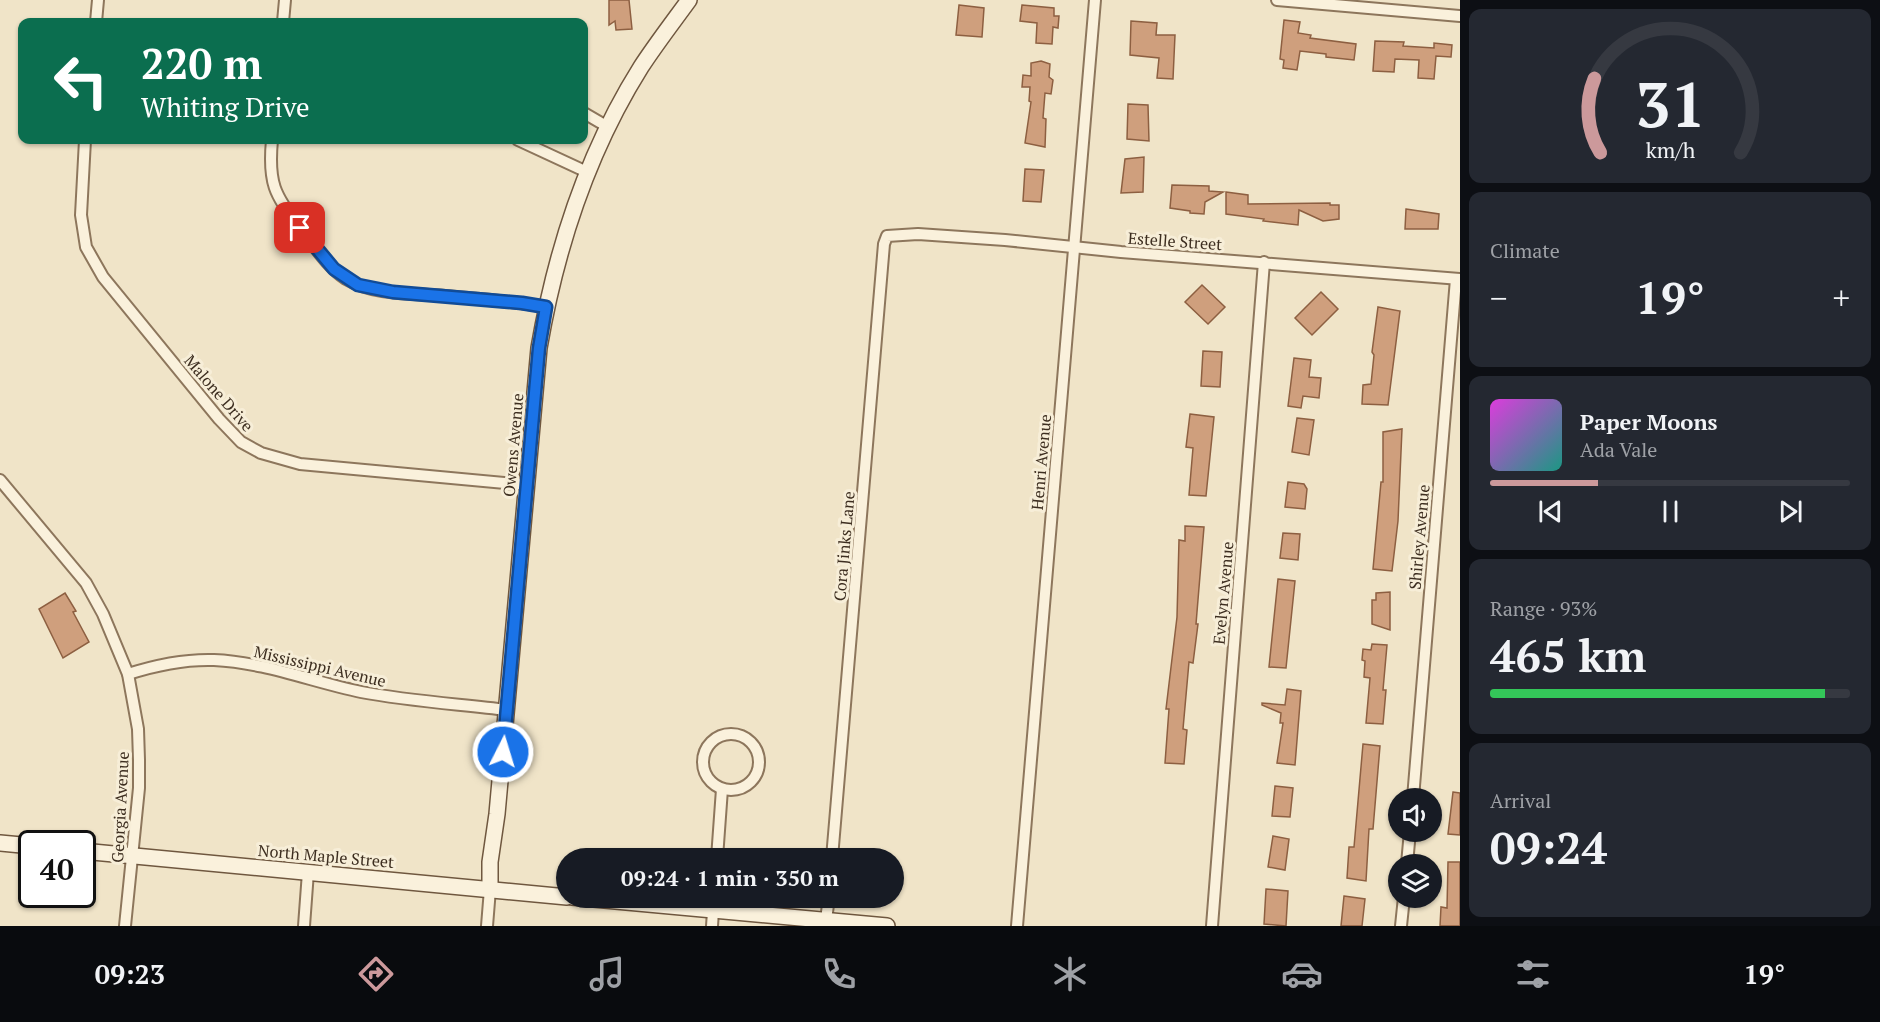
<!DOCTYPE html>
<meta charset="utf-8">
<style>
:root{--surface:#171b24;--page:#242831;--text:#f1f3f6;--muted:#9ea1a6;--line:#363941;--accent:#cc999b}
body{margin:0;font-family:"PT Serif",serif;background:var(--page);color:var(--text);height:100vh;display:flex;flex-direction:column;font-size:22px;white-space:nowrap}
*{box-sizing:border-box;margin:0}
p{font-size:20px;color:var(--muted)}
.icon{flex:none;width:33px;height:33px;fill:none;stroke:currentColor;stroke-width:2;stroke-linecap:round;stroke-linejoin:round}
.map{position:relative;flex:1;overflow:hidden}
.sheet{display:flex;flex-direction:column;gap:9px;padding:9px;background:#0d0f14;width:420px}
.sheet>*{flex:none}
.banner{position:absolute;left:18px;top:18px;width:570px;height:126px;border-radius:12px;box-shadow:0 2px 4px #0004;background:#0b6e4f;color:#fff;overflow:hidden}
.controls{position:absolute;left:1388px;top:788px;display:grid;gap:12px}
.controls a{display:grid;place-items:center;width:54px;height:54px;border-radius:50%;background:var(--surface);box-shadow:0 2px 4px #0004;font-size:30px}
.speed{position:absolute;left:18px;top:830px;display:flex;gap:12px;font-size:30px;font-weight:700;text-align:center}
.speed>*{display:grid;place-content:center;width:78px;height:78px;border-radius:50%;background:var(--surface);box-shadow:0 2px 4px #0004;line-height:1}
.speed .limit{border:3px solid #111;border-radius:9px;background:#fff;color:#111}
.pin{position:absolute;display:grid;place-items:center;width:51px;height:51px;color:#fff;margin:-26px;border-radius:12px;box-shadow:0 3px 9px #0006}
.me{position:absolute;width:66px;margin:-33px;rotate:5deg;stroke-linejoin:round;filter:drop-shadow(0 0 4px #0008)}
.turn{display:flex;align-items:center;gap:21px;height:126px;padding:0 24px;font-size:27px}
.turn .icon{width:78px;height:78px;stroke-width:2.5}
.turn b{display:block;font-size:42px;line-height:51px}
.big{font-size:45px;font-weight:700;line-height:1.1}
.sheet .tile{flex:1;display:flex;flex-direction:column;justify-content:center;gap:9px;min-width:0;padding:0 21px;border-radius:12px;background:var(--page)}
.sheet .dial{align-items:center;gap:0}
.dial svg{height:156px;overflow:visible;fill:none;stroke:var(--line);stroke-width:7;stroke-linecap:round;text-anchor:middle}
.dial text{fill:var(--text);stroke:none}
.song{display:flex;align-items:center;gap:18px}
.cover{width:72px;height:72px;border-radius:9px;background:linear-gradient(135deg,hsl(300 70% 55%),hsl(170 70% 35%))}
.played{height:6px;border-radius:3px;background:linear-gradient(90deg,var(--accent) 30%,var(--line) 30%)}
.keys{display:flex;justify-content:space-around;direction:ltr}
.heat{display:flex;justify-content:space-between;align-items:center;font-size:33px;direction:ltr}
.charge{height:9px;border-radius:4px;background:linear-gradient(90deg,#34c759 93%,var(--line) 0)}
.trip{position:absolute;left:556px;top:848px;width:348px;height:60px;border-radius:30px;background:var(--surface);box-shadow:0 2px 4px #0004;font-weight:700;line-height:60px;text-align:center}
.dock{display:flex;height:96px;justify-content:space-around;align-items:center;background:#090b0e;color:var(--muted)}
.dock .icon{width:42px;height:42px}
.dock .on{color:var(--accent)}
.dock b{font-size:27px;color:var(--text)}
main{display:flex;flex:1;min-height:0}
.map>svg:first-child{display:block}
.building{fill:#cf9f7d;stroke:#8d5f41;stroke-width:1.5}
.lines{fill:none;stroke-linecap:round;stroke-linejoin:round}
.street-casing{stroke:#8d765c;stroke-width:14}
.secondary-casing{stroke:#6f573f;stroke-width:18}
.street{stroke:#faf1dc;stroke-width:10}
.secondary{stroke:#faf1dc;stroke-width:15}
.route-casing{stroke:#114b97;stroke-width:15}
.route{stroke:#1a73e8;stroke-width:10}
.labels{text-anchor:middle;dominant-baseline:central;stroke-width:6;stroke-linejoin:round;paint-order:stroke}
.street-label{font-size:16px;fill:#3d2e20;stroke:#f7eed8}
</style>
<main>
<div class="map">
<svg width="1460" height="926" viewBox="0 0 1460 926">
<rect width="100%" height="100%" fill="#f0e4c8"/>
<g class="building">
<polygon points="609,0 629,0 632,29 616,30 615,21 609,25"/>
<polygon points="959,5 984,8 982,37 956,35"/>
<polygon points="1022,5 1054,8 1054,16 1059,16 1058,28 1053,27 1052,44 1036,43 1037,23 1020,21"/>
<polygon points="1284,20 1300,22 1298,33 1311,35 1310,38 1356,44 1354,60 1326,57 1326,54 1300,51 1297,70 1283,68 1284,60 1280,59"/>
<polygon points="1131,21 1157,23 1156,35 1175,35 1173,79 1157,78 1159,58 1130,55"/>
<polygon points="1375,41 1404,42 1403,46 1434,48 1434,43 1452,45 1451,57 1436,56 1434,79 1418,78 1419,60 1395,59 1394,72 1373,71"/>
<polygon points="1041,61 1050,64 1049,77 1053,80 1051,94 1045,93 1043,118 1046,119 1045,147 1025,143 1031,102 1029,101 1030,87 1022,87 1023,75 1031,76 1031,63"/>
<polygon points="1128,104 1148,105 1149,141 1127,139"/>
<polygon points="1144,157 1143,192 1121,193 1125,159"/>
<polygon points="1025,169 1044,170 1041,202 1023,201"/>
<polygon points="1172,185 1209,186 1209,191 1223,192 1205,202 1204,214 1190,213 1190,211 1170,208"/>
<polygon points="1226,192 1248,195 1248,204 1330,203 1330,205 1339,205 1339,219 1323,221 1299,210 1298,225 1263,221 1264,219 1226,214"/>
<polygon points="1406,209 1439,214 1438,229 1405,229"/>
<polygon points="1202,285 1225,307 1208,324 1185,302"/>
<polygon points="1321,292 1338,309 1312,335 1295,318"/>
<polygon points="1378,307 1400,311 1388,405 1362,404 1363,385 1371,384 1374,355 1372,352"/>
<polygon points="1203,351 1222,352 1220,387 1201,386"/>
<polygon points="1294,358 1311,360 1309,377 1321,378 1319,398 1303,396 1301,408 1288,406"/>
<polygon points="1190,414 1214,417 1206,496 1189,495 1193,448 1186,447"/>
<polygon points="1297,418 1314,420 1309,455 1292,452"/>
<polygon points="1402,429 1398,521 1392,571 1373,569 1381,482 1383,482 1383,432"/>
<polygon points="1288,482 1304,484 1307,489 1305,509 1285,507"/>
<polygon points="1185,526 1204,527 1196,624 1198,624 1193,663 1189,662 1183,729 1187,730 1184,764 1165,763 1169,709 1166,709 1177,617 1179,540 1185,541"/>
<polygon points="1283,533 1300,534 1298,560 1280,558"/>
<polygon points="1278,579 1295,581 1286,668 1269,667"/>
<polygon points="1390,592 1390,630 1372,624 1372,600 1376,600 1376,593"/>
<polygon points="65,593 76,611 73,612 89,642 63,658 39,609"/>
<polygon points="1372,644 1387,645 1383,690 1386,690 1383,724 1366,723 1370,678 1364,677 1365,661 1362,660 1363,649 1371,650"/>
<polygon points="1287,689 1301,691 1295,765 1277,763 1283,723 1280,723 1281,713 1262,705 1262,703 1285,705"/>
<polygon points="1363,744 1380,746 1373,829 1369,829 1366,881 1347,878 1349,847 1354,847"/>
<polygon points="1275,786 1293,788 1290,817 1272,816"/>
<polygon points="1453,792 1460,793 1460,835 1448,834"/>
<polygon points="1273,836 1289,839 1285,870 1268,867"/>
<polygon points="1448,862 1460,862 1460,926 1440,926 1441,907 1447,908"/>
<polygon points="1266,889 1288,891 1286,926 1264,924"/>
<polygon points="1344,896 1365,899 1362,926 1341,926"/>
</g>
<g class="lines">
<defs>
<g id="street">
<polyline points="1277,0 1460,16"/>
<polyline points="96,22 98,0"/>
<polyline points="283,22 285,0"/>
<polyline points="584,113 608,127"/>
<polyline points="85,140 81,215 86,247 103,277 219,419 241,442 261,453 300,464 527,485"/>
<path d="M272,140C268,182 274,195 300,228C314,245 327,267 346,279C375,296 413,293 445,296C479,299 513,301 546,307"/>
<polyline points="518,140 587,172"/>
<polyline points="0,480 86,583 103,614 128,674 138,729 139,760 139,788 125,926"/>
<path d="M128,674C156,665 185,659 214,660C263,662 313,682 361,692C409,701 458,704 507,710"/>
<circle cx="731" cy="762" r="28"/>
<polyline points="1413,798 1456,279"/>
<polyline points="717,858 722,789"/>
<polyline points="832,858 884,244 887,236 918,234 1005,240 1121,252 1460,279"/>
<polyline points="1407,864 1410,831"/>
<polyline points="826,920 829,897"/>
<polyline points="304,926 308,872"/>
<polyline points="487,926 490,889"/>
<polyline points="712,926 714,897"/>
<polyline points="1017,926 1095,0"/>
<polyline points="1212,926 1264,262"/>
<polyline points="1401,926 1404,897"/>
</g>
<g id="secondary">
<polyline points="0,843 32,846"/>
<polyline points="82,851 567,897"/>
<path d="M490,889V862L497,814L539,348C556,249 587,153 641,67C656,44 673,22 689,0"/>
<polyline points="572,897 887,926"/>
</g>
</defs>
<use href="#street" class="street-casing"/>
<use href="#secondary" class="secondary-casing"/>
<use href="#street" class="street"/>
<use href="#secondary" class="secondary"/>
</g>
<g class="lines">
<defs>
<polyline id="route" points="300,228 334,269 358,285 393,292 522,303 546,307 539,348 503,752"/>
</defs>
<use href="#route" class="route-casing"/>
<use href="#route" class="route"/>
</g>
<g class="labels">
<g class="street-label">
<text transform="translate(1175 241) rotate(4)">Estelle Street</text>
<text transform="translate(219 393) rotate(49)">Malone Drive</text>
<text transform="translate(513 445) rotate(-85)">Owens Avenue</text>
<text transform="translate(1041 462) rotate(-85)">Henri Avenue</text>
<text transform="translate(1419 537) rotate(-85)">Shirley Avenue</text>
<text transform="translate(844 546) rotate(-85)">Cora Jinks Lane</text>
<text transform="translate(1223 593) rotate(-85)">Evelyn Avenue</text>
<text transform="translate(320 666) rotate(13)">Mississippi Avenue</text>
<text transform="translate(120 807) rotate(-87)">Georgia Avenue</text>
<text transform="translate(326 856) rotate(5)">North Maple Street</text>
</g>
</g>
</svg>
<div class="controls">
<a><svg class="icon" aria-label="sound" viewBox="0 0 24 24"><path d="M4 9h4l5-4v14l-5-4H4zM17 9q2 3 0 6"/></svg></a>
<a><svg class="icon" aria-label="layers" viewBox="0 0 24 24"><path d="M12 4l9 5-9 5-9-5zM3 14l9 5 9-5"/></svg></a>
</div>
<div class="speed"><div class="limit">40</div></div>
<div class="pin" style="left:300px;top:228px;background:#d93025"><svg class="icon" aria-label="arrive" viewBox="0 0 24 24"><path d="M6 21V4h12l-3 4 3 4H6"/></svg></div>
<svg class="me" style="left:503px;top:752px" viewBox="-20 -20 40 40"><circle r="17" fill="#1a73e8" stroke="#fff" stroke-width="3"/><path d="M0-11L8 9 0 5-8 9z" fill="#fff"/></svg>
<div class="trip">09:24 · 1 min · 350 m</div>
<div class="banner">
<div class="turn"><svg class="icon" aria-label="left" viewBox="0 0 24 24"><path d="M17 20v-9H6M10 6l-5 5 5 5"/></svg><div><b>220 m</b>Whiting Drive</div></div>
</div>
</div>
<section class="sheet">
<div class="tile dial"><svg viewBox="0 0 100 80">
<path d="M14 69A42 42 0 1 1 86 69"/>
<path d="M14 69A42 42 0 0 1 11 31" stroke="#cc999b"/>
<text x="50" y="56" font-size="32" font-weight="700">31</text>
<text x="50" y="72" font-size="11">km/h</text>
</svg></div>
<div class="tile"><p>Climate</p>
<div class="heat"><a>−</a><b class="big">19°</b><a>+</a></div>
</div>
<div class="tile">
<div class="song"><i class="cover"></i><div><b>Paper Moons</b><p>Ada Vale</p></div></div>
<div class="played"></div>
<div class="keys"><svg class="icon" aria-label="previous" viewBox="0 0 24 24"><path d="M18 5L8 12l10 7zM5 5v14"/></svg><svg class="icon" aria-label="pause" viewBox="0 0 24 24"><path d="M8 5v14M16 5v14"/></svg><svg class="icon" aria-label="next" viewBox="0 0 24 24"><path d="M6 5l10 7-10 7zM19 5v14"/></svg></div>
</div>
<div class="tile"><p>Range · 93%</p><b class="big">465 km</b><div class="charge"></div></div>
<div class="tile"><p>Arrival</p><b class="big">09:24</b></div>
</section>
</main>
<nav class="dock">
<b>09:23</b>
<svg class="icon on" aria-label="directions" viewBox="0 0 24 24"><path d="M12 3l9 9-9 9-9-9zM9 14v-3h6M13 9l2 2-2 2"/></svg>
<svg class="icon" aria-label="music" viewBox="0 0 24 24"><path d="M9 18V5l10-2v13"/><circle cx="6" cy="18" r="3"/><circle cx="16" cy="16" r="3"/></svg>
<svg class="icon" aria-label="phone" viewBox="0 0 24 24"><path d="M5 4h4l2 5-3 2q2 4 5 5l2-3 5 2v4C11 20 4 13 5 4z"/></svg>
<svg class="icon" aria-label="climate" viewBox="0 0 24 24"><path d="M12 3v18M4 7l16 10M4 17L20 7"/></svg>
<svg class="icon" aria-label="car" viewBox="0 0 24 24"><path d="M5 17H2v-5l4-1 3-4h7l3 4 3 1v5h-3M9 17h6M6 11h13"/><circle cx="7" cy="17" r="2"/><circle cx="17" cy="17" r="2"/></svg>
<svg class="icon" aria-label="filters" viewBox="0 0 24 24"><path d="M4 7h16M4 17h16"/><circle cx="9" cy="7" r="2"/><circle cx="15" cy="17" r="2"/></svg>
<b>19°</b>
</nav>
